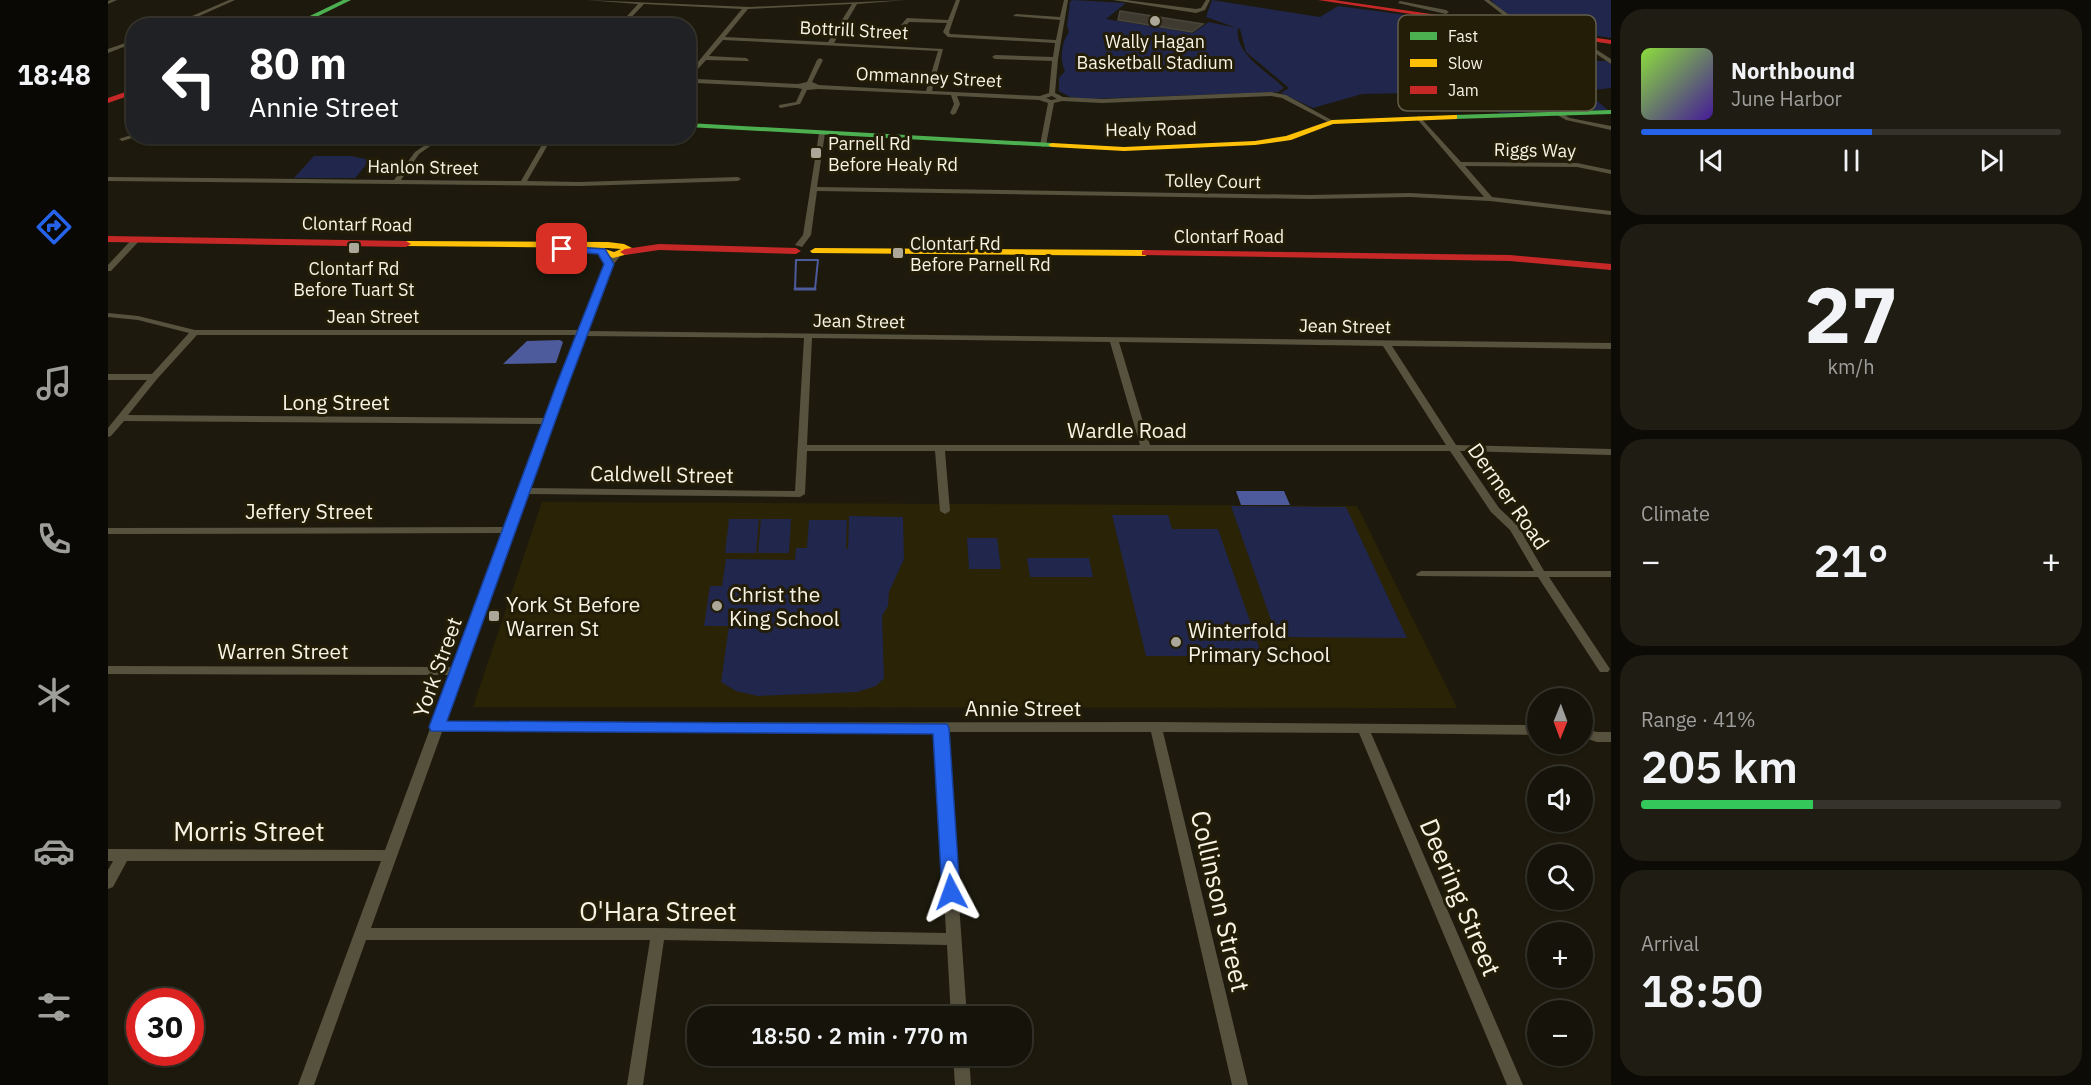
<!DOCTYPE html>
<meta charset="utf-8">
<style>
:root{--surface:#16140a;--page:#1f1d13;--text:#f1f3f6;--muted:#9e9e9c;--line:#35332b;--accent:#2563eb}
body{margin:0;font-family:"IBM Plex Sans",sans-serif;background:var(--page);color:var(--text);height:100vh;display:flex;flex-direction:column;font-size:22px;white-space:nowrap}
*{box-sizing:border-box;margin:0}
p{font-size:20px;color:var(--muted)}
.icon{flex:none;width:33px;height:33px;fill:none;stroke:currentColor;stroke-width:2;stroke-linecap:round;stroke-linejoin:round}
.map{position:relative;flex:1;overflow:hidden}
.details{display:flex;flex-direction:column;gap:9px;padding:9px;background:#0c0b06;width:480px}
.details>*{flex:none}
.top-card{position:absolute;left:18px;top:18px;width:570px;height:126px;border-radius:24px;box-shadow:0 2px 4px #0004,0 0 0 2px var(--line);background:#202124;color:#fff;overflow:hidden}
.needle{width:39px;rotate:181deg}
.buttons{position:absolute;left:1419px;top:688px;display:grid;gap:12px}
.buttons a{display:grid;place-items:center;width:66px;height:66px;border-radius:50%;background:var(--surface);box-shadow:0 2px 4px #0004,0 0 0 2px var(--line);font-size:30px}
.speed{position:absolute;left:18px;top:988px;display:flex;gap:12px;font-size:30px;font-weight:700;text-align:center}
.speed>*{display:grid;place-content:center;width:78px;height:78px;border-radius:50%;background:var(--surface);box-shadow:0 2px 4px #0004,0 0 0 2px var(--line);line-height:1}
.speed .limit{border:9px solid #d22;background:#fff;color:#111}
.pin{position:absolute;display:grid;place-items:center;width:51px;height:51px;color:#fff;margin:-26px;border-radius:12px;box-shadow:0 3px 9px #0006}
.me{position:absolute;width:66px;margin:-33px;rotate:356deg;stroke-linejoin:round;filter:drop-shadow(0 0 4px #0008)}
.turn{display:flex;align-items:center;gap:21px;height:126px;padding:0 24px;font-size:27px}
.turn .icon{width:78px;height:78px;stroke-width:2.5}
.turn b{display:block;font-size:42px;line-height:51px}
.big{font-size:45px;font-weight:600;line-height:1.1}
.details .card{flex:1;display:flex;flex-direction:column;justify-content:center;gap:9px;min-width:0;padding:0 21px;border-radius:24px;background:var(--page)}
.details .dial{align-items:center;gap:0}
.dial b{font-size:78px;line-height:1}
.song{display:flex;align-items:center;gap:18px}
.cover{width:72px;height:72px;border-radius:9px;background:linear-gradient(135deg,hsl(90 70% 55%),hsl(260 70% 35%))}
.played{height:6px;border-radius:3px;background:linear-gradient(90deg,var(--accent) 55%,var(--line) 55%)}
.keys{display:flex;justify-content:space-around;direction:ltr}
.heat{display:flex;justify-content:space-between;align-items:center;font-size:33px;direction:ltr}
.charge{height:9px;border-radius:4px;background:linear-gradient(90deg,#34c759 41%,var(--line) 0)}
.trip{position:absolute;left:579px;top:1006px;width:345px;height:60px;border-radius:24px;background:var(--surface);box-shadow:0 2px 4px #0004,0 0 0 2px var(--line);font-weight:600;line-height:60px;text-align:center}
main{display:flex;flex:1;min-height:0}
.dock{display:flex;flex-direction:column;width:108px;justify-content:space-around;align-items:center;background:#090804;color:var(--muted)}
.dock .icon{width:42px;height:42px}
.dock .current{color:var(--accent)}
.dock b{font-size:27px;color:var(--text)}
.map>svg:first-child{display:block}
.built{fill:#2a2306}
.green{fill:#20264c}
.water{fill:#4d5a9c}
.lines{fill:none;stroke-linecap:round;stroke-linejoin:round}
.stream-far1{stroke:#4d5a9c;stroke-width:2}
.stream{stroke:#4d5a9c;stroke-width:3}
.building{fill:#3e3a30;stroke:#49473d;stroke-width:1.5}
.street{fill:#56523e;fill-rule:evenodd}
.fast{fill:#4caf50;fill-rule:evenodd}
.slow{fill:#ffc107;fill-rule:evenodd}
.jam{fill:#c62828;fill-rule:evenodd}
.route{fill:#2563eb;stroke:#184099;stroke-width:1.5}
.poi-dot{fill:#aba799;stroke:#231d07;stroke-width:2}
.labels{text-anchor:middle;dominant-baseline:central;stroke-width:6;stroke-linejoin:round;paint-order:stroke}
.far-street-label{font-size:18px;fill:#f7f3e5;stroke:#231d07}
.far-poi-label{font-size:18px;fill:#f7f3e5;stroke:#231d07}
.street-label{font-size:21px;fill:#f7f3e5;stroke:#231d07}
.poi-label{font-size:21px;fill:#f7f3e5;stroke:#231d07;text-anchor:start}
.near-street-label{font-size:26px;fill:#f7f3e5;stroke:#231d07}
.key{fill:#231d07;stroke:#635d4a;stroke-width:1.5}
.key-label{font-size:16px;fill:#f7f3e5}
</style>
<main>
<nav class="dock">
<b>18:48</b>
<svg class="icon current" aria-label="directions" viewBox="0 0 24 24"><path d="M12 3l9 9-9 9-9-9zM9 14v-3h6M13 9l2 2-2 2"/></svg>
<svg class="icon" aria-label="music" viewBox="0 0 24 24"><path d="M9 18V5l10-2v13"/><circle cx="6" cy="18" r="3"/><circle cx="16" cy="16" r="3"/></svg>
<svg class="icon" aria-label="phone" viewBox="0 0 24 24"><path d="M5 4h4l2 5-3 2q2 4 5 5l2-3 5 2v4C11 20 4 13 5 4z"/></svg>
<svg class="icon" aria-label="climate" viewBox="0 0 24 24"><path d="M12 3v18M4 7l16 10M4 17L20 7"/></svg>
<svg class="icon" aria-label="car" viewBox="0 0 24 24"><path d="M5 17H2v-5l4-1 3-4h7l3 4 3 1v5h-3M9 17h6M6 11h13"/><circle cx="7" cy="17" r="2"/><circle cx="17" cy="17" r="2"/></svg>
<svg class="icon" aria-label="filters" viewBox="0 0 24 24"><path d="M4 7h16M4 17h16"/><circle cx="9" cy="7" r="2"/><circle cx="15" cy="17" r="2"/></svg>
</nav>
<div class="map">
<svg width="1503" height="1085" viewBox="0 0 1503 1085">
<rect width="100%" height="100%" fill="#1d1a0d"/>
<polygon class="built" points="434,502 1249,506 1349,708 365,707"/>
<g class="green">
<path d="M964,0L1018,3L998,19L1085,33L1101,22L1129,28L1098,17L1104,0L1212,17L1230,6L1390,27L1368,49L1417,61H1498L1503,64V88L1477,91L1500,110L1392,113L1352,83L1357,92L1254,94L1205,108L1173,93L1181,88L1138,52L1132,29L1130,28C1126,54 1159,71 1176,88L1170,92L981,99L962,97L951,91V78L957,71C951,60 954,41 961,32L959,26L962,2Z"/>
<path d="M1383,0H1503V38C1462,31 1413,33 1383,0Z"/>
<polygon points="206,156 243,156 262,160 247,178 186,178"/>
<polygon points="1123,506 1238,507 1299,638 1169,637"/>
<polygon points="1004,515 1060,515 1064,529 1110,529 1154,656 1038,656"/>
<polygon points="741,516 795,517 796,559 781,592 780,606 774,616 776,678 768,686 749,692 650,696 628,691 613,682 621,626 596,626 602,586 614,586 618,559 687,560 688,548 699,548 701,520 739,520 738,548 740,549"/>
<polygon points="621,519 651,519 648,553 617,553"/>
<polygon points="653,519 683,519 681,553 650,553"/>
<polygon points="859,538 889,538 893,569 861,569"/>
<polygon points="919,558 981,558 985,577 922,577"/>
</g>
<g class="water">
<polygon points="452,340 455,342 448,363 395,364 419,341"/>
<polygon points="1128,491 1176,491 1182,505 1133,505"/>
</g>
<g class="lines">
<polygon class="stream-far1" points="688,260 710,260 707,289 687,289"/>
<polyline class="stream" points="687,289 707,289"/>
</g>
<polygon class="building" points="1012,11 1095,24 1084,32 1010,20"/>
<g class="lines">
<g class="street">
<polygon points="3,0 9,0 0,4 0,1"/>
<polygon points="121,0 127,0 69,26 61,26"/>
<path d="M478,0L642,7L798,0L749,4L726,43L835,49L824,91L932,96L941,93L944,61L887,59L884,57L887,55L945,57L947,43L840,37L835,32L839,23L801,22L798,26L793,25L799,18L840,20L848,0H852L841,32L842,34L948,40L952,20L905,16L908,14L952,17L956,0H960L950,59L947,93L955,97L994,99L1163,92L1178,95L1227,122L1222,123L1174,98L1163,96L994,103L954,101L946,103L938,145L935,147L932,145L940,103L931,100L849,96L852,104L848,113L845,115L842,113L846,104L843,95L710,89L699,90L692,104L673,108L671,107V105L688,102L694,89L689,88L588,83L585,81L588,79L690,84L699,82L709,60L712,58L715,60L704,82L711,85L818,91L830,51L615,40L601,56L638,58L641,60L640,61L598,60L581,79L580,74L634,9L536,4L515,26H510L530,4ZM744,4L720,42L617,37L640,9ZM944,96L949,99L943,100L938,98Z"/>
<polygon points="1005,0 1018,0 1088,9 1093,8 1098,0 1102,0 1097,10 1088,13"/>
<polygon points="1376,0 1381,0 1412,23 1413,29 1409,29 1408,25"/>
<polygon points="1292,1 1338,10 1341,12 1338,14 1290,3"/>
<polygon points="199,17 320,24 322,26 285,26 197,20"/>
<polygon points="26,40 26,43 0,53 0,49"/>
<polygon points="1489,50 1503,59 1503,64 1487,53 1486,52"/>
<polygon points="1451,112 1462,118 1503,126 1503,130 1458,120 1449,115 1448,114"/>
<polygon points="1311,116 1353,162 1469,163 1503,170 1503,174 1469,167 1357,166 1384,197 1503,211 1503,215 1382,201 1302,197 1202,199 709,191 703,235 694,247 687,245 695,235 711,133 714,131 717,133 709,187 1202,195 1302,193 1376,197 1309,119 1308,118"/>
<polygon points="26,134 26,136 28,137 14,141 11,139"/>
<polygon points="29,136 70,136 83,139 80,141"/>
<polygon points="439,136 445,136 419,181 472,182 630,177 633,179 630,181 472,186 0,181 0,177 286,180 307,152 326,139 328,140 328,142 311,154 293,180 413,181"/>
<polygon points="26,237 33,239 3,271 0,271 0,265"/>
<path d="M507,252L514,254L505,265L479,331L1503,343V349L1284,346L1348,445L1503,449V455L1352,451L1391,508L1410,526L1436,571H1503V577H1441L1500,666L1502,669L1500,672H1492L1430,577L1309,576L1308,574L1313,571H1426L1402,530L1383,512L1342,451H837L842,511L837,514L832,511L827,451H699L697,494L692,497L420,494L337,723L1048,722L1430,725V735L1263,733L1415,1085H1399L1251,733L1055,732L1140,1085H1124L1043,732H839L859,1017H843L839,945L556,940L535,1085H519L542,940H258L206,1085H190L273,861H19L5,887L0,889V870L5,861H0V849L277,850L342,675L0,674V666L346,667L395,533L0,534V528L398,527L436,424L16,421L3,436L0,437V428L39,380H0V374H44L81,333L30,320L0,317V313L30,316L87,330H471L497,264ZM89,335H469L438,418L20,415L49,379ZM477,336L696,338L687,491L422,488ZM704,338L1002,342L1032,445H699ZM1011,342L1275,346L1338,445H1042ZM334,732H827L838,933L550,928H263Z"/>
<polygon points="1474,728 1489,732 1503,732 1503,742 1489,742 1474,737"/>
<polygon points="845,1056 861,1056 863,1085 847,1085"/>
</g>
<g class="fast">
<polygon points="235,0 243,0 190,26 181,26"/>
<polygon points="1503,110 1503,114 1346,119 1342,117 1346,115"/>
<polygon points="580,123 944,143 948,145 944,147 580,127"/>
</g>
<g class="slow">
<polygon points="1346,115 1349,115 1349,119 1225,124 1183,140 1147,145 1016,151 944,147 940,145 944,143 1016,147 1147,141 1178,136 1224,120"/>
<polygon points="298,241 500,242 516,244 524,248 520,254 505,258 489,251 494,248 506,252 513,249 500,248 295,246 293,244"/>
<polygon points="707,248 1037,250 1042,253 1037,256 704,253 702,251"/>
</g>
<g class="jam">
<polygon points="1210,0 1226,0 1503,40 1503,44"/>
<polygon points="26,89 26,94 0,103 0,98"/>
<polygon points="0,236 298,241 303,244 298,247 0,242"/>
<polygon points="551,244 688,248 693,251 688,254 551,250 517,255 512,252 517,249"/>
<polygon points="1037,250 1402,255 1503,264 1503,270 1402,261 1034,255 1034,251"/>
</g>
</g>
<polygon class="route" points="451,246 497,249 506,264 461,383 339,721 839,724 841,728 852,892 849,897 843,900 837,897 834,892 825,734 323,731 321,727 449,383 496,264 490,254 454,251 449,249"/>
<g class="poi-dot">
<circle cx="1047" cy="21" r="6"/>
<rect x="702" y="147" width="12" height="12" rx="3"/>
<rect x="240" y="242" width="12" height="12" rx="3"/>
<rect x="784" y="247" width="12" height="12" rx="3"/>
<circle cx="609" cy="606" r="6"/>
<rect x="380" y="610" width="12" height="12" rx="3"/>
<circle cx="1068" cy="642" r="6"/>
</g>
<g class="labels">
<g class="far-street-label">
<text transform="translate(746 30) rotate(3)">Bottrill Street</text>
<text transform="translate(821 77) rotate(3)">Ommanney Street</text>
<text transform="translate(1043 129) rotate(-1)">Healy Road</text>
<text transform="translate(1427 150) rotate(1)">Riggs Way</text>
<text transform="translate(315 167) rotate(1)">Hanlon Street</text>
<text transform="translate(1105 181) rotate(1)">Tolley Court</text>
<text transform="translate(249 224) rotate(1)">Clontarf Road</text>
<text x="1121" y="236">Clontarf Road</text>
<text x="265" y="316">Jean Street</text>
<text transform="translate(751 321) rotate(1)">Jean Street</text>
<text transform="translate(1237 326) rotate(1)">Jean Street</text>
</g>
<g class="far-poi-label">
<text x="1047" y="41">Wally Hagan<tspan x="1047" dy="21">Basketball Stadium</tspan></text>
<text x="720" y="143" text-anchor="start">Parnell Rd<tspan x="720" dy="21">Before Healy Rd</tspan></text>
<text x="802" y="243" text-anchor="start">Clontarf Rd<tspan x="802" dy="21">Before Parnell Rd</tspan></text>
<text x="246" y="268">Clontarf Rd<tspan x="246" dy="21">Before Tuart St</tspan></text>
</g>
<g class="street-label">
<text x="228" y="402">Long Street</text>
<text x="1019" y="430">Wardle Road</text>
<text transform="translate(554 474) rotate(1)">Caldwell Street</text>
<text transform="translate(1401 496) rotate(55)">Dermer Road</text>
<text x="201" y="511">Jeffery Street</text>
<text x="175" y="651">Warren Street</text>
<text transform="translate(329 667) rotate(-70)">York Street</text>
<text x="915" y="708">Annie Street</text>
</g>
<g class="poi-label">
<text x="621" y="594">Christ the<tspan x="621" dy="24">King School</tspan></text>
<text x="398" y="604">York St Before<tspan x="398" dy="24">Warren St</tspan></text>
<text x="1080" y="630">Winterfold<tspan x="1080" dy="24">Primary School</tspan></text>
</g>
<g class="near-street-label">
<text x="141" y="831">Morris Street</text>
<text transform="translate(1353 897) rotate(67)">Deering Street</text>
<text transform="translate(1113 901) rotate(77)">Collinson Street</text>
<text x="550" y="911">O'Hara Street</text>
</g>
</g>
<rect x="1290" y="15" width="198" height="96" rx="9" class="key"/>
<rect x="1302" y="32" width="27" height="8" fill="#4caf50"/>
<rect x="1302" y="59" width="27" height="8" fill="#ffc107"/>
<rect x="1302" y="86" width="27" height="8" fill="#c62828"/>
<g class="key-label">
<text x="1340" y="42">Fast</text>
<text x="1340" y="69">Slow</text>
<text x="1340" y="96">Jam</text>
</g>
</svg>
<div class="buttons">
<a><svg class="needle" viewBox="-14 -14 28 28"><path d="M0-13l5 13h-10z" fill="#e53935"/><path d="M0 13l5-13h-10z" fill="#9e9e9c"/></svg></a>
<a><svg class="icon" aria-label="sound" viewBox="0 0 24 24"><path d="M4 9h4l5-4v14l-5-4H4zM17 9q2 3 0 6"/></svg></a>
<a><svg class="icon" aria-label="search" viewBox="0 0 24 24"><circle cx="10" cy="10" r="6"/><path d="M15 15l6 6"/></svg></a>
<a>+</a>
<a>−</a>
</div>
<div class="speed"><div class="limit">30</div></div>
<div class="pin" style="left:454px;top:249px;background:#d93025"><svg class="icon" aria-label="arrive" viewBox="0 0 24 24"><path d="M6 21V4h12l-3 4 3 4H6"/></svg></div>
<svg class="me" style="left:843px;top:892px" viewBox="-20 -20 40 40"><path d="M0-17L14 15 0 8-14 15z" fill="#2563eb" stroke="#fff" stroke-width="4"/></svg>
<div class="trip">18:50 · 2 min · 770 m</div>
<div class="top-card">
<div class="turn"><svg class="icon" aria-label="left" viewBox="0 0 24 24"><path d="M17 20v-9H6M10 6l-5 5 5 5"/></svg><div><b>80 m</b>Annie Street</div></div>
</div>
</div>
<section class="details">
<div class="card">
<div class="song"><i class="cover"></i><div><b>Northbound</b><p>June Harbor</p></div></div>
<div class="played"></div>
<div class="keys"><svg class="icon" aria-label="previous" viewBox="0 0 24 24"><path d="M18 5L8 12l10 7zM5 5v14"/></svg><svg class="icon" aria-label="pause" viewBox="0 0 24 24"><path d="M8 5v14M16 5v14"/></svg><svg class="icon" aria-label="next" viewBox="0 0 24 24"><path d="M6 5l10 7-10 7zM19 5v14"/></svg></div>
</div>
<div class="card dial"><b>27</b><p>km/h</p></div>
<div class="card"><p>Climate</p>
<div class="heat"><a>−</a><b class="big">21°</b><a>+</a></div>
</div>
<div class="card"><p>Range · 41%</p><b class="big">205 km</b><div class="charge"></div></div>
<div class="card"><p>Arrival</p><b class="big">18:50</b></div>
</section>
</main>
